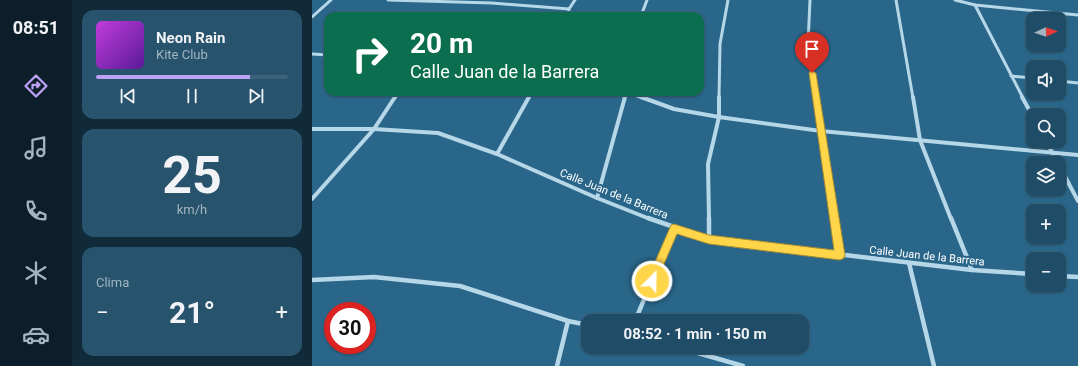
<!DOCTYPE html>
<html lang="es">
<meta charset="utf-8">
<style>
:root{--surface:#1f4c67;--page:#27536d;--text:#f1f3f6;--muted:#a1b4c0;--line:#3c637b;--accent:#bca0f2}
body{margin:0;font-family:Roboto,sans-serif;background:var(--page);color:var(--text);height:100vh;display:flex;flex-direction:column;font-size:15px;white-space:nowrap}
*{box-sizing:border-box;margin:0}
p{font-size:13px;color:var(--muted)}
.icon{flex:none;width:22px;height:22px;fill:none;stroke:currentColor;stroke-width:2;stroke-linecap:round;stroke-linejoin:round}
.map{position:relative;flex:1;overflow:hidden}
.drawer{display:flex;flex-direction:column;gap:10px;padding:10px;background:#112a39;width:240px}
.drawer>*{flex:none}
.guide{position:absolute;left:12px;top:12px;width:380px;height:84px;border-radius:12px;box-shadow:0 1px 3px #0004,0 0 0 1px var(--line);background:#0b6e4f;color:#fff;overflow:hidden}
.needle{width:26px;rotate:87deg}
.controls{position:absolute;left:714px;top:12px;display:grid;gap:8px}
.controls a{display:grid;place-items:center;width:40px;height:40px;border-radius:8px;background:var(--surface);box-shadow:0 1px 3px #0004,0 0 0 1px var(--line);font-size:20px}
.speed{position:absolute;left:12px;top:302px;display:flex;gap:8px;font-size:20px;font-weight:700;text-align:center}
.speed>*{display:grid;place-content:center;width:52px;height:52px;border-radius:50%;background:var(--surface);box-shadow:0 1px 3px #0004,0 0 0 1px var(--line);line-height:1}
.speed .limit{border:6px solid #d22;background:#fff;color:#111}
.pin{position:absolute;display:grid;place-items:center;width:34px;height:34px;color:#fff;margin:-41px -17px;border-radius:50% 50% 50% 0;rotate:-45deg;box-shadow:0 0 4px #0007}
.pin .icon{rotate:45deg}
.me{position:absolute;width:44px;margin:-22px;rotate:23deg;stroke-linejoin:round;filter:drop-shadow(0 0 3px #0008)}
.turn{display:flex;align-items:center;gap:14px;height:84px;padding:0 20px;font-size:18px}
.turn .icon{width:52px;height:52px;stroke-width:2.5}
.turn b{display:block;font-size:28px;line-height:34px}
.big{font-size:30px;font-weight:700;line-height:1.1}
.drawer .card{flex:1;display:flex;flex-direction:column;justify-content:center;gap:6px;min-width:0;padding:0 14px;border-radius:12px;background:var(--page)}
.drawer .dial{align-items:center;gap:0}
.dial b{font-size:52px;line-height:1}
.song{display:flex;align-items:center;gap:12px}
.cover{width:48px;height:48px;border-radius:6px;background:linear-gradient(135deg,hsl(290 70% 55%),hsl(270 70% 35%))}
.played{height:4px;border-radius:2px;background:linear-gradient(90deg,var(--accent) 80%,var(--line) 80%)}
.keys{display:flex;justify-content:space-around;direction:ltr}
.heat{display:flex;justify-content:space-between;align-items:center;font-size:22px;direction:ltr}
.trip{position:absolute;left:269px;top:314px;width:228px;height:40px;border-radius:12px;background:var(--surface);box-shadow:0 1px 3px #0004,0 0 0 1px var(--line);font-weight:700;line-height:40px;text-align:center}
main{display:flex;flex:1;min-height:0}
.tab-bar{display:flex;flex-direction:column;width:72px;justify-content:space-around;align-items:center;background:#0c1e29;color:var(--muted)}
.tab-bar .icon{width:28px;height:28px}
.tab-bar .current{color:var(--accent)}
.tab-bar b{font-size:18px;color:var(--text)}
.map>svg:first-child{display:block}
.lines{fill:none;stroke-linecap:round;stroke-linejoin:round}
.street-far2{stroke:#b6d7e8;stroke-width:3}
.street-far1{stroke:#b6d7e8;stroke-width:4}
.street{stroke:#b6d7e8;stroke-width:4.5}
.route{fill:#ffd54a;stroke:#a68a30}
.labels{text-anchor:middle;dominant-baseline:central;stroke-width:4;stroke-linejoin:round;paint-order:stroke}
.street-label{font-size:11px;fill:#fff;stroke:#296689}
</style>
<main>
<nav class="tab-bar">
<b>08:51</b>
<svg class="icon current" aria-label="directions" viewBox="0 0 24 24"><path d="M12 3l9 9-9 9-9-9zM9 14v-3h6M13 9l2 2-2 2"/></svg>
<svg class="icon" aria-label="music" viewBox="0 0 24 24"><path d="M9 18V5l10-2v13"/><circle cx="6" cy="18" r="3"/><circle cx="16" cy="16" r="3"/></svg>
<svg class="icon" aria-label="phone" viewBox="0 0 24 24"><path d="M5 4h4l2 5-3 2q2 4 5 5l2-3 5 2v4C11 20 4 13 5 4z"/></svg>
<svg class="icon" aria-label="climate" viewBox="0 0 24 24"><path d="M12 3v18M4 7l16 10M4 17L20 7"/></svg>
<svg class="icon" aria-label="car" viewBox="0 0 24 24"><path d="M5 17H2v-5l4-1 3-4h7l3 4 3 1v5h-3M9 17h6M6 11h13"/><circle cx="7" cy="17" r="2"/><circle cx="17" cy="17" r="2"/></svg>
</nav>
<section class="drawer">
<div class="card">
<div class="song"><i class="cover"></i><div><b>Neon Rain</b><p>Kite Club</p></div></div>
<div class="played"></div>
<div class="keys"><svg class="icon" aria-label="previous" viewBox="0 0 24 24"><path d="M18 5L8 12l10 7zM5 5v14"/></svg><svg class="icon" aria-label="pause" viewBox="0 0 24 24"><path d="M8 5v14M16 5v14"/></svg><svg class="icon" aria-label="next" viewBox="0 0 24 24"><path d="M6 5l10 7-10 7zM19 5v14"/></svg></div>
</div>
<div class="card dial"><b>25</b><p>km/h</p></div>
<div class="card"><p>Clima</p>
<div class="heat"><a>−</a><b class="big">21°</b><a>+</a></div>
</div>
</section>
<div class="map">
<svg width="766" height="366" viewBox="0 0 766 366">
<rect width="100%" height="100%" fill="#296689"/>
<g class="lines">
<g class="street-far2">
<polyline points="76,0 180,3 257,9"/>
<polyline points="498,0 496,44 504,98"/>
<polyline points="584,0 601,98"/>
<polyline points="643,0 663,5 766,15"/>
<polyline points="663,5 711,98"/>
<polyline points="256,16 257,9 263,0"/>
<polyline points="329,16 335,0"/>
<polyline points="0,17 19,0"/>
<polyline points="0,54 16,55"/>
<polyline points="699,76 721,78"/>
<polyline points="747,81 766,83"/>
<polyline points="313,92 331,98"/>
<polyline points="83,98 87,92"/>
<polyline points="216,98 220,92"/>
<polyline points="312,98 314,92"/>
<polyline points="407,98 408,44 416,0"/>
</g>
<g class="street-far1">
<polyline points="329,97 362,109 407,117 509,131 766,155"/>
<polyline points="504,97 522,219"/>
<polyline points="601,97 608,140 639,219"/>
<polyline points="710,97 721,117"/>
<polyline points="0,129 62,129 126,133 185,154 285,198 338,219"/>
<polyline points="734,141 746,163"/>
<polyline points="185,154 217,97"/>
<polyline points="747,165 766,201"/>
<polyline points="285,198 313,97"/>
<polyline points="0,199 62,129 83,97"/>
<polyline points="397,219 396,164 407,117 407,97"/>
</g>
<g class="street">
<polyline points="336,218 397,239 660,270 721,274"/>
<polyline points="397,218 397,239"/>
<polyline points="522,218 528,255"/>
<polyline points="639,218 660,270"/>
<polyline points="597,263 622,366"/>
<polyline points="747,276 766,277"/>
<polyline points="0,280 62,277 148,286 256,321 276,325"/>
<polyline points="323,321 362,228"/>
<polyline points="365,347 431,366"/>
<polyline points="245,366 256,321"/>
</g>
</g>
<polygon class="route" points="498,71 500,71 504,73 533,255 532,258 528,260 397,244 365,234 343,285 340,286 336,285 334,281 336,278 359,225 362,224 397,235 522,250 497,73"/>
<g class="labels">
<g class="street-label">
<text transform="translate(302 194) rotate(22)">Calle Juan de la Barrera</text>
<text transform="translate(615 256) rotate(6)">Calle Juan de la Barrera</text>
</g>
</g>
</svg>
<div class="controls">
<a><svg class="needle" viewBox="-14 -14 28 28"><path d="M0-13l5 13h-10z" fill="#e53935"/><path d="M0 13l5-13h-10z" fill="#a1b4c0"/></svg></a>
<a><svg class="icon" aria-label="sound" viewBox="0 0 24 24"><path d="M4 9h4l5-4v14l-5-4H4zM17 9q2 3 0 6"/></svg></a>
<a><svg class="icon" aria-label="search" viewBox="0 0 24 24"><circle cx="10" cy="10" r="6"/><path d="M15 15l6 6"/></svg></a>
<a><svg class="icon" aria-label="layers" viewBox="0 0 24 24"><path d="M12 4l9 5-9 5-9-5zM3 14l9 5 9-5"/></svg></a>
<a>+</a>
<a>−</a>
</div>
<div class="speed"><div class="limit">30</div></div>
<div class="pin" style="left:500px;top:73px;background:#d93025"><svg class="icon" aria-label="arrive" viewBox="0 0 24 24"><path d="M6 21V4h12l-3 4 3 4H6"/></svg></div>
<svg class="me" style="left:340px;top:281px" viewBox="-20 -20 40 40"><circle r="17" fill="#ffd54a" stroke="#fff" stroke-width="3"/><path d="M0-11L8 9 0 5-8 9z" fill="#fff"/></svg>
<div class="trip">08:52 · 1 min · 150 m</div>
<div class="guide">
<div class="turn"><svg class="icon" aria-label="right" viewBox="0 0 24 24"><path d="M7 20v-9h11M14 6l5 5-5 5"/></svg><div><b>20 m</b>Calle Juan de la Barrera</div></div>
</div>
</div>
</main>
